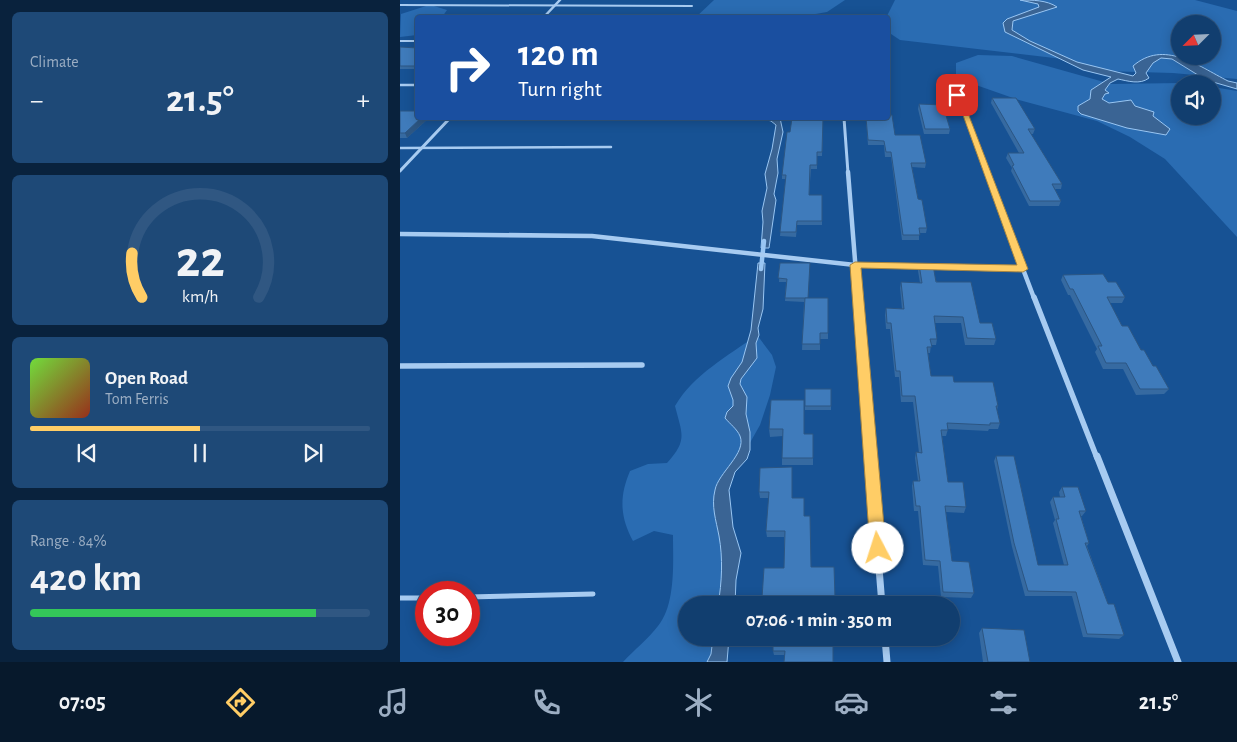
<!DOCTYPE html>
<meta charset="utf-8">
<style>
:root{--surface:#113e6f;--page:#1e4977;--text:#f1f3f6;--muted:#9caec3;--line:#305782;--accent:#ffcd66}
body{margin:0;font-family:"Alegreya Sans",sans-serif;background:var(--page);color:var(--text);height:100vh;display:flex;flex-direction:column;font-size:19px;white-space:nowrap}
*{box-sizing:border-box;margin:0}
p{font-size:16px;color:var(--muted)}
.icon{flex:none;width:28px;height:28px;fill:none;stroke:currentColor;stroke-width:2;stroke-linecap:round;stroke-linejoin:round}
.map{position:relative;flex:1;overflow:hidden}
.panel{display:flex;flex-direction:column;gap:12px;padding:12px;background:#09223d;width:400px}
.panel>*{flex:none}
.hud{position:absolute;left:15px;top:15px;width:475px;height:105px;border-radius:5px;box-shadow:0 2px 12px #0003,0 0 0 1px var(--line);background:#1a4fa0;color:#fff;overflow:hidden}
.needle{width:32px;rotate:246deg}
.buttons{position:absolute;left:771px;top:15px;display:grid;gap:10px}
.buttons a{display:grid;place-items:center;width:50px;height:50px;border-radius:50%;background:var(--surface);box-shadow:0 2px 12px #0003,0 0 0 1px var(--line);font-size:25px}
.speed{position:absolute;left:15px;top:581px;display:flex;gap:10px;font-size:25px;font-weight:700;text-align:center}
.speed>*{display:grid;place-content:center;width:65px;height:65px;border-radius:50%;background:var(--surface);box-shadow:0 2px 12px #0003,0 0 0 1px var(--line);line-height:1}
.speed .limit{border:8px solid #d22;background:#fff;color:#111}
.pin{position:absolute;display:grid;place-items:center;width:42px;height:42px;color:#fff;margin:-21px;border-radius:10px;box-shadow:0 2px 8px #0006}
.me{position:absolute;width:55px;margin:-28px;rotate:355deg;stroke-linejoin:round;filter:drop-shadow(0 0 4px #0008)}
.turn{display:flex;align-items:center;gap:18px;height:105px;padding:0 20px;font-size:22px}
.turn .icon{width:65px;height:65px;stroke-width:2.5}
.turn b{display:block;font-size:35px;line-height:42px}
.big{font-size:38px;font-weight:700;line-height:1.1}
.panel .tile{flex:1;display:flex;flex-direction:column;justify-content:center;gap:8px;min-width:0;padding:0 18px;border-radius:8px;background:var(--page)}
.panel .dial{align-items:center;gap:0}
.dial svg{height:130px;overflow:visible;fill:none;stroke:var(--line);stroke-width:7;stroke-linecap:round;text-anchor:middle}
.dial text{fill:var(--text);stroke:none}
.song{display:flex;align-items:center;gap:15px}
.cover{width:60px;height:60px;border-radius:8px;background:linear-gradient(135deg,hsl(100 70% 55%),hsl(10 70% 35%))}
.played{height:5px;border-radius:2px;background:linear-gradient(90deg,var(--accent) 50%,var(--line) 50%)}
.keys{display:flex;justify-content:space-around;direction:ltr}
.heat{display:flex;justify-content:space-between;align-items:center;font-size:28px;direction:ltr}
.charge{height:8px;border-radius:4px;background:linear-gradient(90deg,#34c759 84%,var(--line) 0)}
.trip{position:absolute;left:278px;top:596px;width:282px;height:50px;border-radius:25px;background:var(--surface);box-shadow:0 2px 12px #0003,0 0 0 1px var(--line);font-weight:700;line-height:50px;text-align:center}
.menu{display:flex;height:80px;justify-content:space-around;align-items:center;background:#07192c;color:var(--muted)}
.menu .icon{width:35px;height:35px}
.menu .active{color:var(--accent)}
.menu b{font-size:22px;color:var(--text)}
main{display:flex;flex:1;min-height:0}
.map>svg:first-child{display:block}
.green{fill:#2a6cb2;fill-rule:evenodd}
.water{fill:#3a6494;stroke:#99c6f3}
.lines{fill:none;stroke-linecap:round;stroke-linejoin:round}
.stream{stroke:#99c6f3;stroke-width:4.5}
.lane-far2{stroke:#a7cbf1;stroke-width:2}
.lane-far1{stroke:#a7cbf1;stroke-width:2.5}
.lane{stroke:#a7cbf1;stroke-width:5}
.street-far4{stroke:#a7cbf1;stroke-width:2.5}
.street-far3{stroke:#a7cbf1;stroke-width:3}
.street-far2{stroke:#a7cbf1;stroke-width:4.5}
.street-far1{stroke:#a7cbf1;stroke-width:5.5}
.street{stroke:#a7cbf1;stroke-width:7}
.wall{fill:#366aa1}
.shaded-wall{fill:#2c5683}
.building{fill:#3f7bbb;stroke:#2c5683}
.route{fill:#ffcd66;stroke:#a68542}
</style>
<main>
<section class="panel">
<div class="tile"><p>Climate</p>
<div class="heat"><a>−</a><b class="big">21.5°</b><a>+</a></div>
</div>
<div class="tile dial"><svg viewBox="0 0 100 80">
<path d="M14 69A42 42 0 1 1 86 69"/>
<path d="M14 69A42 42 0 0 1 8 42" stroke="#ffcd66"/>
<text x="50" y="56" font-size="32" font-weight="700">22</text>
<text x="50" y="72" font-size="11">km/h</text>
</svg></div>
<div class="tile">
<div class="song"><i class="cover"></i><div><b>Open Road</b><p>Tom Ferris</p></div></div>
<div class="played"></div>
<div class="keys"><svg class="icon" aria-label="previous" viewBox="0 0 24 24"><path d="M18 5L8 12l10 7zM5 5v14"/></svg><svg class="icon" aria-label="pause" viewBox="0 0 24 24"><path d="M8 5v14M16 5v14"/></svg><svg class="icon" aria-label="next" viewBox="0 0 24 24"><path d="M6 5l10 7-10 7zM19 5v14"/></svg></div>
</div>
<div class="tile"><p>Range · 84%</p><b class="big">420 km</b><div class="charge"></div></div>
</section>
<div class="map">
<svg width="837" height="662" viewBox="0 0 837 662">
<rect width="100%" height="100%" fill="#175294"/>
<g class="green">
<polygon points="314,0 445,0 427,12 404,16 295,18"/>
<path d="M495,0H795L837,11V79L773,73L703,71L671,60L500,40L488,32V18H486ZM780,24H812V56H780Z"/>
<polygon points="26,6 34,6 47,10 42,17 18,18 17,35 0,37 1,14"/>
<polygon points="578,55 612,56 711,84 782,83 786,84 780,84 780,116 812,116 813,87 837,91 837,237 765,159 730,137 697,121 619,100 556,78 556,63"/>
<path d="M357,335L372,355L376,367L370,395L360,425L333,473L326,491L323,605H286V638H319L316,662H223C234,650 248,639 258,626C276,604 273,562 273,535L254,531L233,541C220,517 219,497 230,471L248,464L267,463C288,440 282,434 275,406C294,374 328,356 357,335Z"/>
</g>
<g class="water">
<path d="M620,0C632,0 647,0 657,7L613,21L612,30L630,41L677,62L733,76L736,73L733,66C764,39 798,66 828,81L837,83V89L806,80L772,59L761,58L753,63L746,73L749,78C740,85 728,81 718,79L710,83L705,90L709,93L705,94L702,99L709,103L731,100L735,106L754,112L753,116L770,129L766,135L727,128L681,114L678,111V106L690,99L691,90L711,77L683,70L605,32L603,23L607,19L639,7L638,4Z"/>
<polygon points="360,118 380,118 383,132 377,159 378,173 374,194 376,200 369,248 361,248 363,222 362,211 367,188 365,174 372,149 376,125 371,121"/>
<path d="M358,263H365L363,309L358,328L359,335L356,343L357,358L341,379L340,384L347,397L346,414L350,432V450L347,459L335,472L329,490L333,527L341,553L336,580L335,605H318C322,582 323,558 319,536C316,520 311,506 315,490C318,473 347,453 340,436C337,429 330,424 325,418L327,412L333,406V400L328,386L331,378L342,362L351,330Z"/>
<polygon points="313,638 329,638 327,662 307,662 311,654"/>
</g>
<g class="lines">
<polyline class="stream" points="361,269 364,241"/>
<g class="lane-far2">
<polyline points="0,5 292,6"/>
<polyline points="0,41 18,41"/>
</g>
<g class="lane-far1">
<polyline points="0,85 18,85"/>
<polyline points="0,148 211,147"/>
</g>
<g class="lane">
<polyline points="69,597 193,594"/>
<polyline points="0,598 26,598"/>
</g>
<polyline class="street-far4" points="143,18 160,0"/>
<g class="street-far3">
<polyline points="557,95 587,173"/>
<polyline points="444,118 448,173"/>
<polyline points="0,171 50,118"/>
</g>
<g class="street-far2">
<polyline points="448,172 458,298"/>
<polyline points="586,172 634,298"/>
<polyline points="0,234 192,236 455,265 623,269"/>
</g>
<g class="street-far1">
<polyline points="458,297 470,458"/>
<polyline points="634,297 697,458"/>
<polyline points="0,366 242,365"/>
</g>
<g class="street">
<polyline points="470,456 482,605"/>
<polyline points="697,456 778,662"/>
<polyline points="485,638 487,662"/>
</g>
</g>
<g class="wall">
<polygon points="0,47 18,48 18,69 0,69"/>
<polygon points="592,98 635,129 633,134 631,134 662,184 661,189 655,189 661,201 659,206 629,206 611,171 612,168 606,158 608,153 619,153 591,103"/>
<polygon points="519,104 550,129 549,134 524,134 518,109"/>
<polygon points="0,111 18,118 29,118 7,138 0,138"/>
<polygon points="423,118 422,156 417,156 417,169 411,169 409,195 422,195 422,225 397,225 396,237 380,236 386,179 382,179 382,175 390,132"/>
<polygon points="466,118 488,118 495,135 526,163 525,168 512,167 518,199 527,228 526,233 519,233 519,240 502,240 491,157 485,157 484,145 468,145"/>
<polygon points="380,263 408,298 428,298 428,339 420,339 420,350 402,350 404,302 385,301 386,282 379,282"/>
<polygon points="519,264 580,323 596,339 594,345 565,345 561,323 535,323 537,339 536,345 531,345 530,353 528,353 531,376 554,382 598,406 597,410 600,423 598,429 589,429 588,431 548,429 546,436 542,436 548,482 566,507 564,513 546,512 552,561 574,593 571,598 542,597 542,605 510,605 510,598 511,596 541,597 538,566 523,565 518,511 514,511 512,486 513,481 518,481 515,458 516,452 519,453 513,402 501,402 499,377 495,377 490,329 486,329 485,315 486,308 502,309 500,288 501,282 520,283 518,271"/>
<polygon points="663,275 708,282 725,297 722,303 710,303 722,326 741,350 769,389 764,394 736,395 723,369 703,369 695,352 697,349 670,295 668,295 661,280"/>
<rect x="405" y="389" width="26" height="21"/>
<polygon points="371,400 404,434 413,434 413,465 382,465 382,458 383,436 370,437 369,429"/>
<polygon points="596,456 638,565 664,565 653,523 655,520 650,502 653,497 660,497 659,492 662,487 686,511 682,516 681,516 689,543 687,546 708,604 724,635 719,639 683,637 672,596 625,596 612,547 594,461"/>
<polygon points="392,467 392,498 404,516 411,567 435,597 435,602 363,603 362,598 384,568 384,537 367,537 366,531 369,498 360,498 359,492"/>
<polygon points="582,628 630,662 583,662 579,633"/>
<polygon points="433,638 384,655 374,655 373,651"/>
</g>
<polygon class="shaded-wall" points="21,118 29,118 7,138 5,133"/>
<g class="building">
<polygon points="0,47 18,48 18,66 0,66"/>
<polygon points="592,98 616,98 635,129 628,129 662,184 652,184 661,201 630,201 612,166 614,165 608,153 624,153"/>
<polygon points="519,104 543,105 550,129 525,129"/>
<polygon points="0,111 18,111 18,118 21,118 5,133 0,133"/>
<polygon points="488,115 492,115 495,135 520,135 526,163 511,163 518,199 522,200 527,228 519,228 520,235 503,235 491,152 486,152 484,141 468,140 466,118 488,118"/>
<polygon points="392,118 423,118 422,152 417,152 417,165 410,165 409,195 422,195 422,221 397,221 396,232 380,232 386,175 382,175 387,132 390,132"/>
<polygon points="380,263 410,263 408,298 385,298 387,279 378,278"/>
<polygon points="519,264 533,265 536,282 571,282 580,323 592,323 596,339 567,338 563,317 534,316 537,339 530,339 532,347 527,347 531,376 553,376 554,382 593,382 598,406 596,406 600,423 590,423 590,425 547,423 548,430 541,430 548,482 563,482 566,507 545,506 552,561 569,562 574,593 543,592 540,561 525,560 520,506 516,506 513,481 520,481 516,452 522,453 515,396 502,396 500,371 496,371 491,323 487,323 486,308 504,309 501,282 522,283"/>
<polygon points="703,274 708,282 716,282 725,297 707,297 722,326 728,326 741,350 744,350 753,366 756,366 769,389 740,389 726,363 706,363 698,346 702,346 673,289 670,289 663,275"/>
<polygon points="405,298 428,298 428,333 420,333 420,344 402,344"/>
<rect x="405" y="389" width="26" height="17"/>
<polygon points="371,400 404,400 404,434 413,434 413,458 382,458 383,429 369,429"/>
<polygon points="596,456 614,456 638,565 668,565 656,519 659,519 653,497 665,497 662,487 678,487 686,511 679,511 689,543 685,543 708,604 714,604 724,635 687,634 676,592 628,591 614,543"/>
<polygon points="392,467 392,498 404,498 404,516 410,516 411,567 434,567 435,597 431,597 432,605 374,605 374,597 362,598 364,568 384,568 385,531 366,531 369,492 359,492 360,468"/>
<polygon points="511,596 542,597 542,605 512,605"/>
<polygon points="582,628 624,630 630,662 588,662"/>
<polygon points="373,638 433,638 433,662 384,662 385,651 373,651"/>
</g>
<polygon class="route" points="555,93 561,95 628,269 623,272 461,268 486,548 483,554 478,556 472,554 470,548 450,265 455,262 617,265"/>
</svg>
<div class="buttons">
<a><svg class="needle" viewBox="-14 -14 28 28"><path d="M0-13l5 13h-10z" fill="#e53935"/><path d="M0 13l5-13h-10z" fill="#9caec3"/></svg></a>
<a><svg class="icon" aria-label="sound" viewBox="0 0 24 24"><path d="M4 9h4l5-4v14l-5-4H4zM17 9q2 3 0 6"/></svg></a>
</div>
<div class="speed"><div class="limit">30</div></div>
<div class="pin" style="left:557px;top:95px;background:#d93025"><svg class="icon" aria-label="arrive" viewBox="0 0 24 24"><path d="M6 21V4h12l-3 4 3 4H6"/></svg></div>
<svg class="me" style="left:478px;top:548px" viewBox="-20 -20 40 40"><circle r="19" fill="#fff"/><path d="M0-13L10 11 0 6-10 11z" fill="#ffcd66"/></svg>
<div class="trip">07:06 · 1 min · 350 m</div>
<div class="hud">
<div class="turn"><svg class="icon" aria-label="right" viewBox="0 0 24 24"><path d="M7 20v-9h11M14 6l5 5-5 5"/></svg><div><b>120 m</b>Turn right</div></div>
</div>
</div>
</main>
<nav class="menu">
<b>07:05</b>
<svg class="icon active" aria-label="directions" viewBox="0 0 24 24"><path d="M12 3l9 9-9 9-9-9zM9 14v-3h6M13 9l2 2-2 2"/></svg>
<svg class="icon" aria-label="music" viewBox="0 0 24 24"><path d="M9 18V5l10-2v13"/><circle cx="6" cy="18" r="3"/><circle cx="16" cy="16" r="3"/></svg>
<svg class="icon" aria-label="phone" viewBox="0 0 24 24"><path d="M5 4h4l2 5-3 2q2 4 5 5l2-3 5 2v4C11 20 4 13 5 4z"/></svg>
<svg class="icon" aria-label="climate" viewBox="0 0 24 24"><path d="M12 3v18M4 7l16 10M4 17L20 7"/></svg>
<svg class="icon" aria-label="car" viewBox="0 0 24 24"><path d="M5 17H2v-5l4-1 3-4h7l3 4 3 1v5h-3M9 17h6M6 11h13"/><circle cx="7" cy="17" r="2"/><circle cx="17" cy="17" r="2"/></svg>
<svg class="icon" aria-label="filters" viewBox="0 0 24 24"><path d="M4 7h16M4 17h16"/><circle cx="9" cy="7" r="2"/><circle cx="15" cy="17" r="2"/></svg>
<b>21.5°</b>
</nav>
